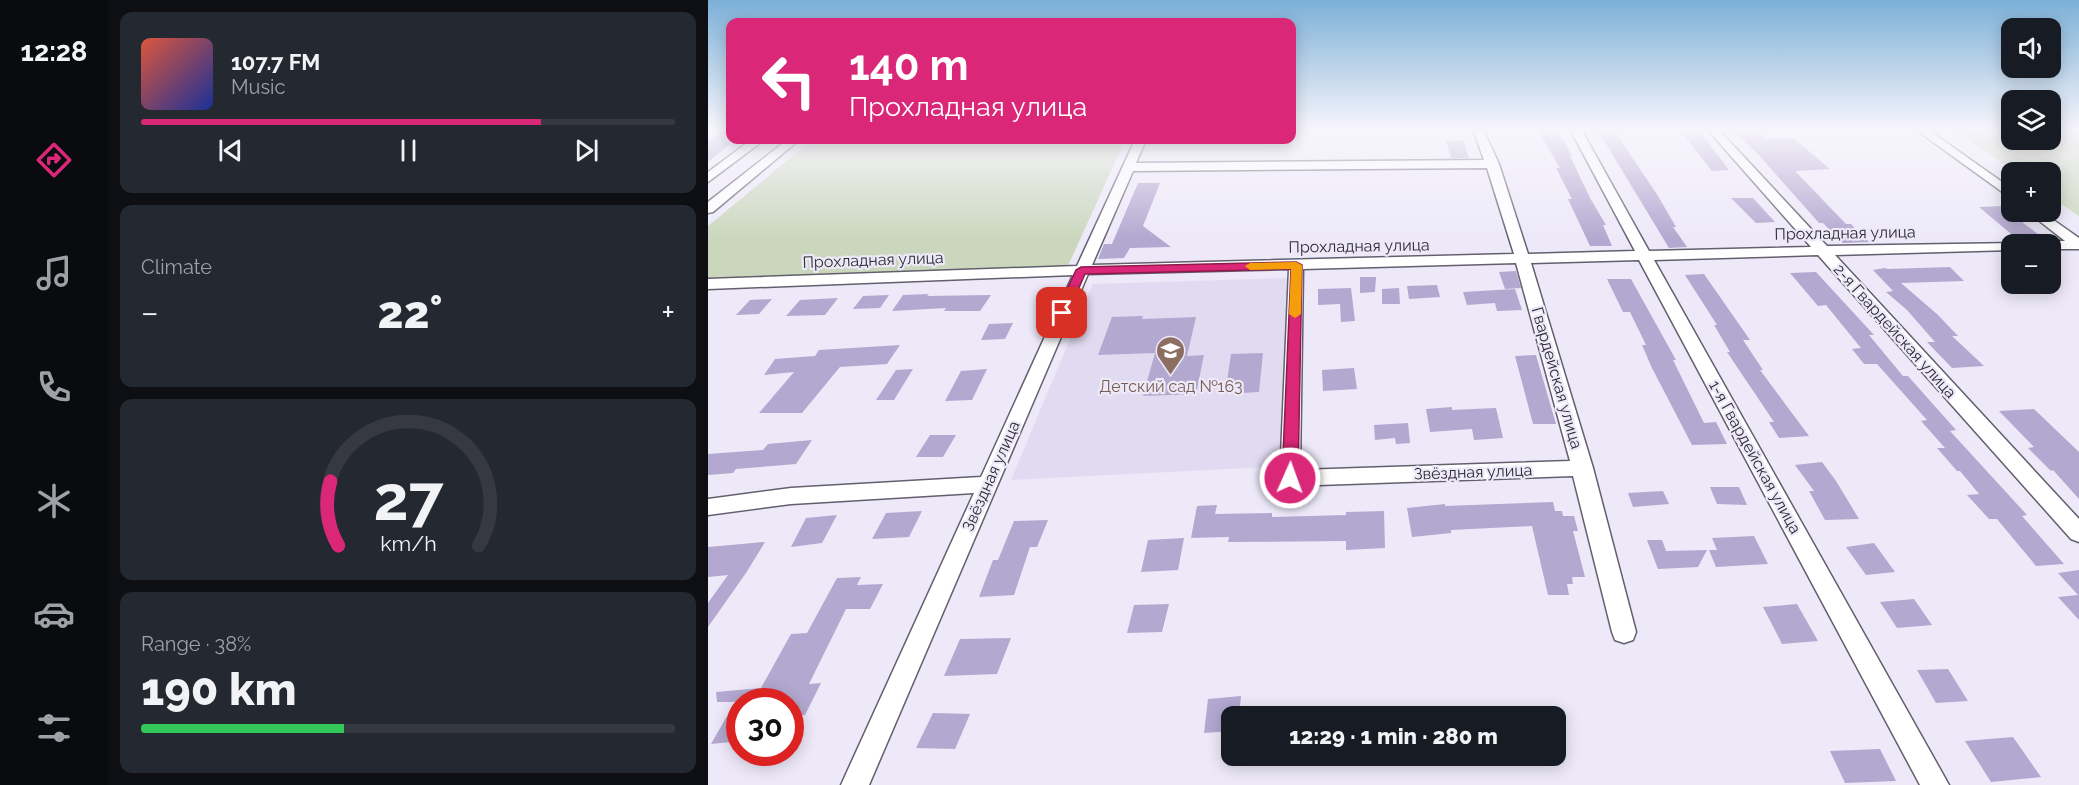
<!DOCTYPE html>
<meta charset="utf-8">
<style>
:root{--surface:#171b24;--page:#242831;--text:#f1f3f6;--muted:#9ea1a6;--line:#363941;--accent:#db2777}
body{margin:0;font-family:Raleway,sans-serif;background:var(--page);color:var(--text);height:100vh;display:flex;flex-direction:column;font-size:22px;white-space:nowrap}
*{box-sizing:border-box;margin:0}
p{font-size:20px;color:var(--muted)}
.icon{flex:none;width:33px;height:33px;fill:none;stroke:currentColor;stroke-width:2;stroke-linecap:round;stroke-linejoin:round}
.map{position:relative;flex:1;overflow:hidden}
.drawer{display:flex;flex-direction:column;gap:12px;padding:12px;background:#0d0f14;width:600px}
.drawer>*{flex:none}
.banner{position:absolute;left:18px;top:18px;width:570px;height:126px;border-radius:12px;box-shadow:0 3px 15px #0003;background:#db2777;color:#fff;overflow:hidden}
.tools{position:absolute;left:1293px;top:18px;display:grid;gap:12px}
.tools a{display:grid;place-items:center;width:60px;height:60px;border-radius:12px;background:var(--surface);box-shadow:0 3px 15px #0003;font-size:30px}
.speed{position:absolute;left:18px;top:688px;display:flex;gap:12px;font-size:30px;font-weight:700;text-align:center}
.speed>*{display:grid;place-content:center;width:78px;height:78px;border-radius:50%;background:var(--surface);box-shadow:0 3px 15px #0003;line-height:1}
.speed .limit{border:9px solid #d22;background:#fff;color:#111}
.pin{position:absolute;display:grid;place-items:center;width:51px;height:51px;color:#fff;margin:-26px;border-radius:12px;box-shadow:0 3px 9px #0006}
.me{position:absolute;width:66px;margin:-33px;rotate:2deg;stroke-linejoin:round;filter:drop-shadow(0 0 4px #0008)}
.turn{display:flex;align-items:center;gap:21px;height:126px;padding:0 24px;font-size:27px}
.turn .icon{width:78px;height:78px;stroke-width:2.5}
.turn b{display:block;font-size:42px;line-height:51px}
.big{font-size:45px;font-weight:800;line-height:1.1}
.drawer .widget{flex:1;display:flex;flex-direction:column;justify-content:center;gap:9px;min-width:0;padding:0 21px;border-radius:12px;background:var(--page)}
.drawer .dial{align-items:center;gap:0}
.dial svg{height:156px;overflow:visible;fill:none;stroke:var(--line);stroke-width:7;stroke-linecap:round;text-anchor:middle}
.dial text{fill:var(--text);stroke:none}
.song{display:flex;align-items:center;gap:18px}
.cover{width:72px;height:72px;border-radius:9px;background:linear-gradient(135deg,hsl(10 70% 55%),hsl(230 70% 35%))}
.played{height:6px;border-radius:3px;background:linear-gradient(90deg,var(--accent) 75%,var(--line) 75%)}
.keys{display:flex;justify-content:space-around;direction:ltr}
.heat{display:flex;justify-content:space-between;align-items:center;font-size:33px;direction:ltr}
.charge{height:9px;border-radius:4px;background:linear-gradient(90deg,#34c759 38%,var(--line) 0)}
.trip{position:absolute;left:513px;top:706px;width:345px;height:60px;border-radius:12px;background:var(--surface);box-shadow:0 3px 15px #0003;font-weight:800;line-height:60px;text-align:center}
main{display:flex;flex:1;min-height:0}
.dock{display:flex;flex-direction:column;width:108px;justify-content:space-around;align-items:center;background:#090b0e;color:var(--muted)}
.dock .icon{width:42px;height:42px}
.dock .selected{color:var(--accent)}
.dock b{font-size:27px;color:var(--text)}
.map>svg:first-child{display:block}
.built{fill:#e1dbf2}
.green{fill:#cbd7bd}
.building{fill:#b3a8d0}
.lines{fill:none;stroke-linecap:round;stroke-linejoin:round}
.minor-casing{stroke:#635f6d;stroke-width:3}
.minor{fill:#fff;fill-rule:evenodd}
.route{fill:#db2777;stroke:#8e194d;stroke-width:1.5}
.slow{fill:#f59e0b}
.labels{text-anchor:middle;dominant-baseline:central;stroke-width:4.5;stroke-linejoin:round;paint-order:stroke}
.street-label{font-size:16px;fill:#2e2c32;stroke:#ede9f9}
.education-label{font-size:16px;fill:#785e54;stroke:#ede9f9}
</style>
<main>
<nav class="dock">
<b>12:28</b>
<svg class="icon selected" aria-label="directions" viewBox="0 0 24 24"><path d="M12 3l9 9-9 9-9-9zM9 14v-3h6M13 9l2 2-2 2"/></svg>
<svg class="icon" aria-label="music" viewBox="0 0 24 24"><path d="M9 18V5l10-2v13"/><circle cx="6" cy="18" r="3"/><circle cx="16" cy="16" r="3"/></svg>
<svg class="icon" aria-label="phone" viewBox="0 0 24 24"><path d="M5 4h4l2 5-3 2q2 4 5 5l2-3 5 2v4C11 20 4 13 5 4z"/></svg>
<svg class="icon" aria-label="climate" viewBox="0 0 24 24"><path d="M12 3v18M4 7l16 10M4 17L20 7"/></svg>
<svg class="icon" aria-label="car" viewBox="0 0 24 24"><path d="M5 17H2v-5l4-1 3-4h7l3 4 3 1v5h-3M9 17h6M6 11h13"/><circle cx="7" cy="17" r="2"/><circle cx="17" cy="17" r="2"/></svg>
<svg class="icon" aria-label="filters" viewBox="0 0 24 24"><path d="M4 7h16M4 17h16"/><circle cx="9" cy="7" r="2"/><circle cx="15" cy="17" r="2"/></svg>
</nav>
<section class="drawer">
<div class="widget">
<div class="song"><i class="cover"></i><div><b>107.7 FM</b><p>Music</p></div></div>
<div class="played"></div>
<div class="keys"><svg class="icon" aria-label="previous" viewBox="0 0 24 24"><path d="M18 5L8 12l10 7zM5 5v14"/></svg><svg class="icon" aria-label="pause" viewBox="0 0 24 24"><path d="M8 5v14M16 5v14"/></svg><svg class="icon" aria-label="next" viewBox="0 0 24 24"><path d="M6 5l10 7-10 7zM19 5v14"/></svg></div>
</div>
<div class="widget"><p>Climate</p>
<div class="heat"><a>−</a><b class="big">22°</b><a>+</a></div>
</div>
<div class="widget dial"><svg viewBox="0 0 100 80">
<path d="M14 69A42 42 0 1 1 86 69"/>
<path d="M14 69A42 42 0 0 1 10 36" stroke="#db2777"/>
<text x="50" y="56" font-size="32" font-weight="700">27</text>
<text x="50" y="72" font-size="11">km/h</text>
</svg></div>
<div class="widget"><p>Range · 38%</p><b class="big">190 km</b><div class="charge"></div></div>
</section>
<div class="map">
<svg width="1371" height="785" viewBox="0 0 1371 785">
<rect width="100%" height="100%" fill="#ede9f9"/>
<polygon class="built" points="580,278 580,466 303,480 385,284"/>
<g class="green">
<polygon points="1244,129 1303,129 1304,140 1342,140 1343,129 1371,129 1371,216 1343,197 1342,172 1308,172"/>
<polygon points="104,140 417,140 359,268 0,279 0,226"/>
</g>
<g class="building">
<polygon points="18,129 22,129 22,144 0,162 0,142"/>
<polygon points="829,129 849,129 864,156 862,156 882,198 898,225 895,225 904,246 882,246 860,199 864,199 848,168 852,168"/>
<polygon points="889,129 905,129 950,196 968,227 965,227 979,247 961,248"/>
<polygon points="971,129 990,129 1021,170 1004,171"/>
<polygon points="1022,129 1042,129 1048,135 1053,135 1058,139 1085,138 1122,169 1087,171 1138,224 1143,224 1161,242 1135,243 1115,223 1111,223 1049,153"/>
<polygon points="755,140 761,158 743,158 738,141"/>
<polygon points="430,183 452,183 435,226 463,247 422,248 416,258 390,259 396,244 404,244"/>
<polygon points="1023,198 1045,198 1067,222 1048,223"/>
<polygon points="1293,206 1334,237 1308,238 1271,207"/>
<polygon points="1242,267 1256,281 1193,283 1230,315 1250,336 1244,336 1276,366 1244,368 1219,342 1227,342 1199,310 1178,292 1185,291 1165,270 1177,268 1179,269"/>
<polygon points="808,271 813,288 797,289 791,272"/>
<polygon points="1108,272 1166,335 1161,335 1195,376 1200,376 1248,430 1242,431 1319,515 1314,516 1356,564 1328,566 1289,519 1281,519 1259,495 1271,494 1252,471 1249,471 1229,448 1237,448 1213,421 1219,420 1169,364 1156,364 1144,349 1153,348 1118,305 1110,306 1082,273"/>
<polygon points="996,274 1042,340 1035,340 1055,370 1052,370 1101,436 1071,438 1061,422 1066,422 1019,352 1022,352 1006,325 1009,325 977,275"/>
<polygon points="652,277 668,277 667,292 652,293"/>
<polygon points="899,279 923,279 968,360 965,360 996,423 1008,422 1019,444 984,445 944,368 934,345 938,345 922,312 915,312"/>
<polygon points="729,285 732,297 701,299 699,286"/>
<polygon points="643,288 647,321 633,322 632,304 610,305 610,289"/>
<polygon points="691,288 692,304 674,304 674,289"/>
<polygon points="807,289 814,310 789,311 787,303 759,305 755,292"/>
<polygon points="221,294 219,296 283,295 272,311 236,311 238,308 184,311 195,295"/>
<polygon points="181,295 172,308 145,309 155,296"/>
<polygon points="130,298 117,315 78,316 92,300"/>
<polygon points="64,299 51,314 28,315 42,300"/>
<polygon points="435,316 434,319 488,317 479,356 496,355 488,394 435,396 447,353 390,355 404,317"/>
<polygon points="305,323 297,339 273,340 281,324"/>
<polygon points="192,345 179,364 132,367 94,413 51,413 86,372 56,375 67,359 107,356 111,350"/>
<polygon points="555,353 551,392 517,394 523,354"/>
<polygon points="828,355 832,369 848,424 825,424 807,356"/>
<polygon points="646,368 649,389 615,391 614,370"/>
<polygon points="205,369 186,400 168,400 188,370"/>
<polygon points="279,369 264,400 237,401 253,371"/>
<polygon points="744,407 744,410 788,408 795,438 766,440 764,429 722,432 718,409"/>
<polygon points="1326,409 1371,452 1371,499 1345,470 1343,471 1320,448 1326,447 1291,411"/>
<polygon points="700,423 702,443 688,444 687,438 667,440 666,425"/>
<polygon points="222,435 248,435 235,457 208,457"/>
<polygon points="104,440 88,464 28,469 25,473 0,475 0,454 55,450 60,444"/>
<polygon points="1114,462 1128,481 1151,519 1117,520 1101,491 1106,491 1087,465"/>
<polygon points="1002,487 1031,487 1039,505 1009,504"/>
<polygon points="955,491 961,504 925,507 920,493"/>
<polygon points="845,502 847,511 854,511 855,516 866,516 870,531 865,531 877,577 864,577 865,584 859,584 861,595 840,595 824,526 743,530 743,533 704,537 699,508 737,504 737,506"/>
<polygon points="509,505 507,514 564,513 564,517 638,515 638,512 676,511 677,548 638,550 638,541 520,542 521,537 483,538 489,506"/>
<polygon points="214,511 201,537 164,539 178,513"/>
<polygon points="129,515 114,543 83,547 98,518"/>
<polygon points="340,520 329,547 322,547 306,595 271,597 285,560 290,560 306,521"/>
<polygon points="1046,536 1060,564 1008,567 1001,550 1009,550 1004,538"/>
<polygon points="476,538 470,570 433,572 440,540"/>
<polygon points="939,540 954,540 958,551 999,550 990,567 950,569"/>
<polygon points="57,542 38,573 0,627 0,603 20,575 0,577 0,547"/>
<polygon points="1166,543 1187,572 1158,575 1138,547"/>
<polygon points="1371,570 1371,620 1350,597 1370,595 1350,573"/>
<polygon points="153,577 149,585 175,584 162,609 138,609 101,684 113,683 97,715 82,716 82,702 32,702 32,741 3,744 27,702 9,702 8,692 53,688 83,634 99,633 129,578"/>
<polygon points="1206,599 1224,625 1189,628 1172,602"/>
<polygon points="461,604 454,632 419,633 426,605"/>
<polygon points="1089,604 1110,641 1074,644 1055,607"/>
<polygon points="303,638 289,674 236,676 252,639"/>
<polygon points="1240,669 1260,701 1228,703 1209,670"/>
<polygon points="533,696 531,717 524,717 524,731 496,733 500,699"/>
<polygon points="225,713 262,714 247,749 208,748"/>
<polygon points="1305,737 1333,777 1283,782 1257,741"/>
<polygon points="1172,749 1188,781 1137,783 1122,751"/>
</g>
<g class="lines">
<defs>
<g id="minor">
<path d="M765,129H775L791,164L820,254L927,251L862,129H873L941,251L1103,247L999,129H1010L1119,246L1309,243L1310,244H1304V250L1127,255L1371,519V542L1363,539L1110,255L946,260L1241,785H1212L931,260L823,263L885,468L928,632L925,640L916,643L907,640L904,632L865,476L582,486L575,483L572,478L581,269L380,274L161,785H133L266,493L83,504L0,515V499L83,488L273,477L365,275L0,289V279L369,266L427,140H438L428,163L776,160ZM779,168L806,254L384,265L425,171ZM808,263L862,461L592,470L595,269Z"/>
<polygon points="1207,129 1219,129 1304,189 1304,199"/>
<polygon points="43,140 56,140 0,182 0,172"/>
<polygon points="79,140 91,140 5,212 0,213 0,202"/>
<polygon points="1320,212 1334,212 1371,238 1371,249 1342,249 1342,244 1335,244 1342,241 1357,241"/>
</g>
</defs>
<use href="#minor" class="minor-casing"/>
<use href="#minor" class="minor"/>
</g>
<linearGradient id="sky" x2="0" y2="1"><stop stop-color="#7cb0d7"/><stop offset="0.54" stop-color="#f7f5fc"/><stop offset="1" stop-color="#f7f5fc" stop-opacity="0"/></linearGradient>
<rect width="1371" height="239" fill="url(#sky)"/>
<polygon class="route" points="588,262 594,265 590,478 587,482 577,482 574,478 583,269 377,274 359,315 350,315 348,313 368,270 373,267"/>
<polygon class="slow" points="588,262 594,265 593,314 587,318 581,314 583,269 542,270 537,266 542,263"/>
<defs>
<symbol id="school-pin" viewBox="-11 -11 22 30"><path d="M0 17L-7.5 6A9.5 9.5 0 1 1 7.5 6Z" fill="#8d6e63" stroke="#ede9f9"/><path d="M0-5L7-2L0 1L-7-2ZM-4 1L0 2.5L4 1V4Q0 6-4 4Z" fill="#fff"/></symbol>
</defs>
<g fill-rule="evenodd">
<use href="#school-pin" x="446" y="334" width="33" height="45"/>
</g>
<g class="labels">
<g class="street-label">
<text transform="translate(1137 233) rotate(-1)">Прохладная улица</text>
<text transform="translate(651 246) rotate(-1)">Прохладная улица</text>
<text transform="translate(165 260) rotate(-2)">Прохладная улица</text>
<text transform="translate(1187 331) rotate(48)">2-я Гвардейская улица</text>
<text transform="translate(849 378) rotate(74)">Гвардейская улица</text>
<text transform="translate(1047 457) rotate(61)">1-я Гвардейская улица</text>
<text transform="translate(765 472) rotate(-2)">Звёздная улица</text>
<text transform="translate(283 476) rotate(-66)">Звёздная улица</text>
</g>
<g class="education-label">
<text x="463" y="386">Детский cад №163</text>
</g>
</g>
</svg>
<div class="tools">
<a><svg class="icon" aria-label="sound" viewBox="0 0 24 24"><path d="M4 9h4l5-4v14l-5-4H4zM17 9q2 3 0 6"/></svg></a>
<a><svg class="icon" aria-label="layers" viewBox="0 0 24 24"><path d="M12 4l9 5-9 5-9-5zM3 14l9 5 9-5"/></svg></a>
<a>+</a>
<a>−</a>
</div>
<div class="speed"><div class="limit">30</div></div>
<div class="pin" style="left:354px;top:313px;background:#d93025"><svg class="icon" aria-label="arrive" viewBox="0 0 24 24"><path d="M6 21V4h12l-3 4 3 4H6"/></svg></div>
<svg class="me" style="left:582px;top:478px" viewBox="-20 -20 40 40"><circle r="17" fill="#db2777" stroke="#fff" stroke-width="3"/><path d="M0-11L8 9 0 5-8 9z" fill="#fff"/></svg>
<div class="trip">12:29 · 1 min · 280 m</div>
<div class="banner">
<div class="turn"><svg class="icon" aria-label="left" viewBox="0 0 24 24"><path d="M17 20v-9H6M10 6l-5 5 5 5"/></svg><div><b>140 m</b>Прохладная улица</div></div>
</div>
</div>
</main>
